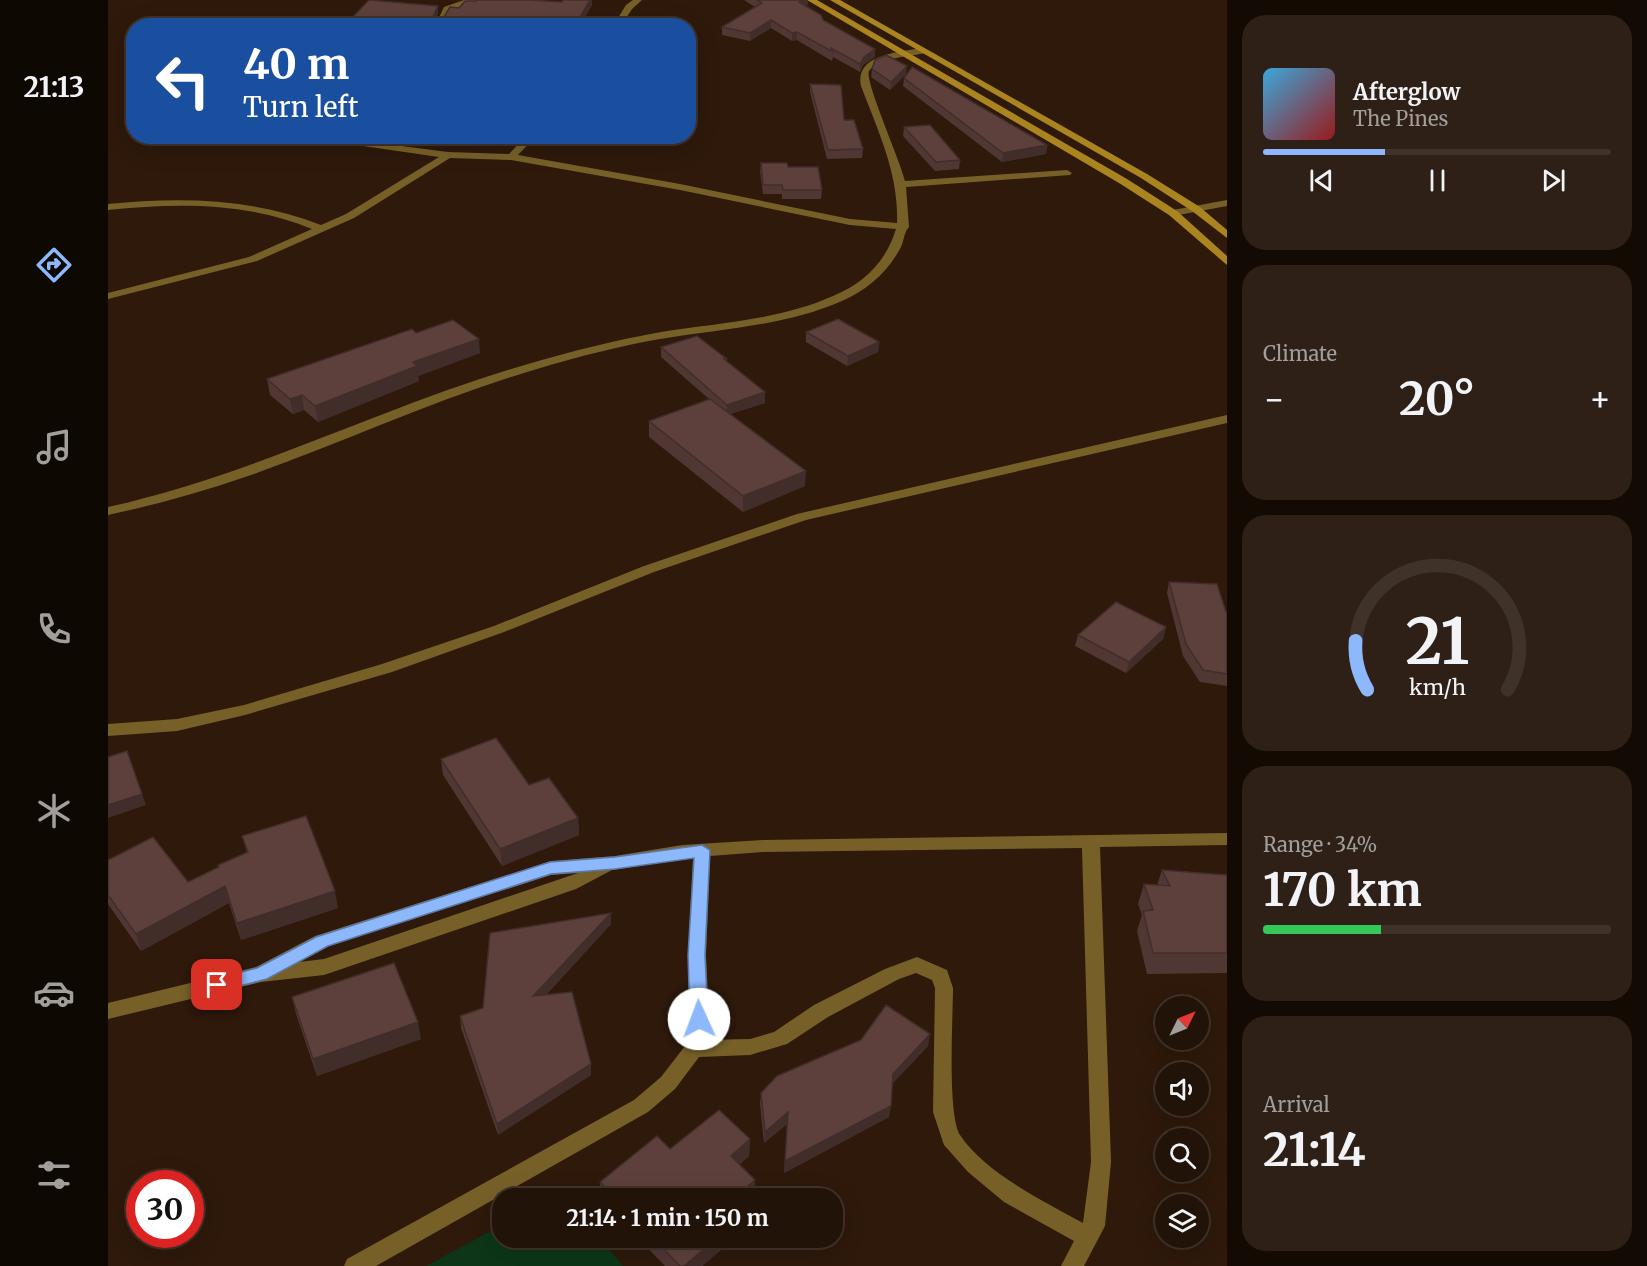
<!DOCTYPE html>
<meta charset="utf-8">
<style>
:root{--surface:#221308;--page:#2e2016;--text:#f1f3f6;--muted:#a29e9c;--line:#3f3229;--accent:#8db9fc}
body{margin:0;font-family:Merriweather,serif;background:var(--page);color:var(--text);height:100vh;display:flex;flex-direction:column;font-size:22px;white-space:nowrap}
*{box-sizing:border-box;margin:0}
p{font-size:20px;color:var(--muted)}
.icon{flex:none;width:33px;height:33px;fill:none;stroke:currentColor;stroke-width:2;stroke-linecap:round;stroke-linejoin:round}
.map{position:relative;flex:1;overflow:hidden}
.details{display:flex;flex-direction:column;gap:15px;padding:15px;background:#130a04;width:420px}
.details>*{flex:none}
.hud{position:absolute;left:18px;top:18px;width:570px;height:126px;border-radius:24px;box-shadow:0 6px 24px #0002,0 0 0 2px var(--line);background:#1a4fa0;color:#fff;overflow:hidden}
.needle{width:39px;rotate:47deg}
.fabs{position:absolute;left:1047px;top:996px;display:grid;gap:12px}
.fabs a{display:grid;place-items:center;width:54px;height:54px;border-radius:50%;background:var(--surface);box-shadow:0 6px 24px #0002,0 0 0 2px var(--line);font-size:30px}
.speed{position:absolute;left:18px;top:1170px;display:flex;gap:12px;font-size:30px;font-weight:700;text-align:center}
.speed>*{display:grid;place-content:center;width:78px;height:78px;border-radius:50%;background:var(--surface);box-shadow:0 6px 24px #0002,0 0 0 2px var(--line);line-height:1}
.speed .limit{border:9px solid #d22;background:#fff;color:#111}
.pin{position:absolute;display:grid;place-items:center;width:51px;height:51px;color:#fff;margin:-26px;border-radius:12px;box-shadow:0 3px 9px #0006}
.me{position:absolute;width:66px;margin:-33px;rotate:358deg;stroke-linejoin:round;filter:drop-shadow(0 0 4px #0008)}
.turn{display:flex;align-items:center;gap:21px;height:126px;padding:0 18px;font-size:27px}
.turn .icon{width:78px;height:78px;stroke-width:2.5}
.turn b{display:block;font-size:42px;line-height:51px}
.big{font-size:45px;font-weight:700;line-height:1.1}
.details .widget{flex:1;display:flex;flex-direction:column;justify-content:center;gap:9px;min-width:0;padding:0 21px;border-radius:24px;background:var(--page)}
.details .dial{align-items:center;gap:0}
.dial svg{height:156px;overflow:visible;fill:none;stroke:var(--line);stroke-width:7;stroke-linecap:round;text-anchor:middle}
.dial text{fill:var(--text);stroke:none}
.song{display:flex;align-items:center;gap:18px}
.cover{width:72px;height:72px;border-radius:9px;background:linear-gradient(135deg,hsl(200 70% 55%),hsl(0 70% 35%))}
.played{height:6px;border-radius:3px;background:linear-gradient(90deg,var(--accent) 35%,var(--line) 35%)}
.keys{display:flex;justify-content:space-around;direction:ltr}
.heat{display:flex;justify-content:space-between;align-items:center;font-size:33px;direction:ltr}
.charge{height:9px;border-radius:4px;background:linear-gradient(90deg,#34c759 34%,var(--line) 0)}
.trip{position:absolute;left:384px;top:1188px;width:351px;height:60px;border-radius:24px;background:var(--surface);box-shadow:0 6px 24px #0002,0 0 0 2px var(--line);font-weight:700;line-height:60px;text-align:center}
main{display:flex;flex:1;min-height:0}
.tab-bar{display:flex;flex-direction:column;width:108px;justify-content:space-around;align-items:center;background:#0e0803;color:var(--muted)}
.tab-bar .icon{width:42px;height:42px}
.tab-bar .active{color:var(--accent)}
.tab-bar b{font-size:27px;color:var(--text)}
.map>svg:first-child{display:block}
.green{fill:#0c3617}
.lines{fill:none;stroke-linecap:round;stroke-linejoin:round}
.minor{fill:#776028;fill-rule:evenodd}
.secondary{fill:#aa851f;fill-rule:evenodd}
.wall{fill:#503734}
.shaded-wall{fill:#412d2a}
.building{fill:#5d403c;stroke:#412d2a;stroke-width:1.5}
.route{fill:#8db9fc;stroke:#5c78a4;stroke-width:1.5}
</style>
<main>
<nav class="tab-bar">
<b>21:13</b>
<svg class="icon active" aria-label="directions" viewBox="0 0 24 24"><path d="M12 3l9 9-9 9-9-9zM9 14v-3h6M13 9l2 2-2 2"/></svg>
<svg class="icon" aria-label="music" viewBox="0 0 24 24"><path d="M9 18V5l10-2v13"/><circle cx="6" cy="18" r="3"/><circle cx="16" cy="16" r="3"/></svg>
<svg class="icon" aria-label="phone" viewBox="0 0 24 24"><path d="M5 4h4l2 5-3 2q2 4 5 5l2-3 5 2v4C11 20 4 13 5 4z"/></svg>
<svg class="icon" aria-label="climate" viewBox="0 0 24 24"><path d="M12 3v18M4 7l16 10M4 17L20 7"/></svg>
<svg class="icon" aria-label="car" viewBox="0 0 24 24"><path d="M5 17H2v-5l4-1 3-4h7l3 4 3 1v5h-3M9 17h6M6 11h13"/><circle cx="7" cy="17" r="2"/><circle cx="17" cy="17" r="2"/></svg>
<svg class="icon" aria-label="filters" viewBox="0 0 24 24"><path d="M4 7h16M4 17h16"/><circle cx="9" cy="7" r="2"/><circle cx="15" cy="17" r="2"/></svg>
</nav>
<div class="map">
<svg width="1119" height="1266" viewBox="0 0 1119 1266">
<rect width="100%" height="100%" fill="#2e190b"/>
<polygon class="green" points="394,1225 394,1238 491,1238 515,1266 318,1266"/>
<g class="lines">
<g class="minor">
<polygon points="356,0 403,0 399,2 362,3 342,11 335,26 327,26 336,7"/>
<polygon points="525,0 534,0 524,9 513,26 505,26 518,5"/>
<path d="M815,48L818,49V53C804,56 769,58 761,71C756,80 793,162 797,181L959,170L964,173L962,175L798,187L801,227C796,232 796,240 793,247C780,272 759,290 734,301C677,326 613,329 552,339C511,346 469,357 429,369C330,398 237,442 140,476C94,492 47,505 0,515V507C146,475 278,405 420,364C464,351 508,340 553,332C610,323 671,320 725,296C756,283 778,262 788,229L742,225L572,190L403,160L342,158L246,218L149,261L0,299V293L141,257L204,229C139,202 69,203 0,210V204C73,197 144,198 213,225L238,214L331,157L186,136H216L340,152L401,154L418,136H428L410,155L572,184L742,219L789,223C791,174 770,131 753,86C746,54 792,52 815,48Z"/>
<polygon points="1119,200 1119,206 1065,216 1060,213 1065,210"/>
<polygon points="1119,415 1119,423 698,520 546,572 396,632 284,672 137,715 69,731 0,736 0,724 69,719 136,705 274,664 386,626 536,566 689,514"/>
<path d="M1119,833V845L992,847L1003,1162L997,1226L976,1266H953L966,1241L896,1202L860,1172L836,1145L825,1112L827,988L824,980L808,973L791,979L720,1017L679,1044L642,1055L591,1057L567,1089L540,1112L268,1266H236L239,1259L526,1100L553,1077L577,1046L581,1019L580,955L585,858L504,870L468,889L216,975L153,982L0,1019V1003L148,967L207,936L443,861L507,856L574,845L655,840ZM974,848L983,1162L975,1223C937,1202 877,1173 852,1135C839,1114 845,1017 845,988L839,970L809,957L777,969L706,1005L666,1032L642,1039L597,1040L601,1019L598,955L602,856L655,852ZM470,873L216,959L191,962L220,946L443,875Z"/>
</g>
<g class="secondary">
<polygon points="699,0 709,0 1019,179 1069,211 1119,256 1119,265 1061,215 1011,183"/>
<polygon points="722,0 732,0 1039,174 1092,207 1119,230 1119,238 1084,211 1033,178"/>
</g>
</g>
<g class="wall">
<polygon points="636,0 700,0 700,4 698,6 715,20 767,57 755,65 752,72 725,57 724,61 689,40 684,41 663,28 642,41 614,35 614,27 647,7"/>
<polygon points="484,5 472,26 239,26 239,23 330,6 330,13 328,19 334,20 351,8"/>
<polygon points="764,69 798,74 782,90 763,77"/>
<polygon points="796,78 939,145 938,154 894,162 795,86"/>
<polygon points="702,84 736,120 755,149 754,158 719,159 702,92"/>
<polygon points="796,127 852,160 851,169 827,171 795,136"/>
<polygon points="278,136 314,136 311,140"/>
<polygon points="341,136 383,136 374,143"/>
<polygon points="653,163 680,167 714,190 713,199 674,199 674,194 655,194 652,172"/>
<polygon points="698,332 771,342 770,352 739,366 698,342"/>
<polygon points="308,333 372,353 310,376 311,381 210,422 196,410 185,414 162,395 159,379"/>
<polygon points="553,347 618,361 657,403 623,414 697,486 635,512 541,437 541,421 601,399 553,357"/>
<polygon points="1061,582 1119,615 1119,686 1092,682 1075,656 1059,593"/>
<polygon points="1058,627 1055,639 1018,673 967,646 970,635"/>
<polygon points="333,759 421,785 470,818 471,835 394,866 335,775"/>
<polygon points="134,836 230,908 133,940 121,903 33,951 0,904 0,860 80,882 139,853"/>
<polygon points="1054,870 1119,875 1119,973 1039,974 1029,931 1034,915 1030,904 1036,884 1049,885"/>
<polygon points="503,913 503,924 438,995 483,1075 390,1135 353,1028 352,1016 375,1008"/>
<polygon points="184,997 313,1039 209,1076 188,1014"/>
<polygon points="820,1046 784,1084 781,1117 676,1173 679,1124 656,1143 652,1104 653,1093"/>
<polygon points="642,1139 641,1156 631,1165 647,1180 646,1197 644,1198 493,1198 492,1182 562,1149"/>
<polygon points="530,1238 627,1238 594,1266 557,1266"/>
</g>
<g class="shaded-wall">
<polygon points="482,0 484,0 484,5 472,26 467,26"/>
<polygon points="695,0 700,0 700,4 691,10 691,2"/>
<polygon points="330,6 330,13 325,26 324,19"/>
<polygon points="663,20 663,28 642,41 642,33"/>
<polygon points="689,32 689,40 684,41 684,33"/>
<polygon points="767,49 767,57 755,65 752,72 752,64 756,57"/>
<polygon points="799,66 798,74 782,90 783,82"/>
<polygon points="374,136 383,136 374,143"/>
<polygon points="939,145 938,154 894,162 895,153"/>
<polygon points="371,339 372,353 310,376 311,381 210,422 207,406 305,362"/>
<polygon points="771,342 770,352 739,366 740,356"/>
<polygon points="657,392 657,403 619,415 619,405"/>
<polygon points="194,395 196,410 185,414 182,399"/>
<polygon points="698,471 697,486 635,512 635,496"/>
<polygon points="1058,627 1055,639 1018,673 1021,662"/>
<polygon points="34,794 38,805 0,818 0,805"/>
<polygon points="470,818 471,835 394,866 392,849"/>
<polygon points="117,886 121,903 33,951 28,934"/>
<polygon points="227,891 230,908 133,940 129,923"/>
<polygon points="503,913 503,924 426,1008 425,996"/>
<polygon points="310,1022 313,1039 209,1076 205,1059"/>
<polygon points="822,1034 820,1046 783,1085 785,1074"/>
<polygon points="483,1064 483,1075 390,1135 389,1124"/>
<polygon points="783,1106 781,1117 676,1173 677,1161"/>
<polygon points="680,1112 679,1124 656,1143 657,1132"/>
<polygon points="642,1139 641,1156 622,1173 623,1156"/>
<polygon points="647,1180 646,1197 644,1198 626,1198"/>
<polygon points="609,1238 627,1238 594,1266 576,1266"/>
</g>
<g class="building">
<polygon points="261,0 330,6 324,19 334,20 342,7 351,8 357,1 368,1 369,0 422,0 454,2 455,0 482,0 467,26 263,26 264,25 239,23"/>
<polygon points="649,0 695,0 691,2 713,15 715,20 767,49 756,57 752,64 723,48 725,52 689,32 684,33 663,20 642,33 614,27 654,3"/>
<polygon points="778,55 799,66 783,82 764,69 767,60"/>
<polygon points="804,67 939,145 895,153 796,78"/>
<polygon points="702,84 733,85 736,120 746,120 755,149 720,150"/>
<polygon points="822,125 852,160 828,162 796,127"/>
<polygon points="653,163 679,163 680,167 710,167 714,190 675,190 674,185 655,185"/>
<polygon points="730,319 771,342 740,356 698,332"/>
<polygon points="345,320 371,339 305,362 309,366 207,406 194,395 182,399 159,379 304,329 308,333"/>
<polygon points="589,336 619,359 616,359 657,392 619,405 553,347"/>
<polygon points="602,399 698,471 635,496 541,421"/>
<polygon points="1061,582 1109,584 1119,615 1119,674 1095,670 1078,644"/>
<polygon points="1008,602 1058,627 1021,662 970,635"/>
<polygon points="388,738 421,785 441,778 470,818 392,849 333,759"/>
<polygon points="19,751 34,794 0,805 0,757"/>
<polygon points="198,816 227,891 129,923 117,886 28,934 0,895 0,860 45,837 80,882 111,867 110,865 140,852 134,836"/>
<polygon points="1054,870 1119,875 1119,953 1045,953 1035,911 1045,910 1036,884 1062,886"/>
<polygon points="503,913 425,996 464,992 483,1064 389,1124 352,1016 375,1008 382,933"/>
<polygon points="286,963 310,1022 205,1059 184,997"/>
<polygon points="778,1005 822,1034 785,1074 783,1106 677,1161 680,1112 657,1132 653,1093 669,1076 753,1040"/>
<polygon points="611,1110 642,1139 623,1156 647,1180 626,1198 508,1198 492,1182 549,1136 562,1149"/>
<polygon points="545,1238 609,1238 576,1266 572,1266"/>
</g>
<polygon class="route" points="594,845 602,850 597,955 600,1019 597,1024 591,1026 585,1024 582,1019 580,955 586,858 507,869 443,874 220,946 159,979 109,992 103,990 101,985 103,980 149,968 208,937 442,862 507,857"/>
</svg>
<div class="fabs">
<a><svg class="needle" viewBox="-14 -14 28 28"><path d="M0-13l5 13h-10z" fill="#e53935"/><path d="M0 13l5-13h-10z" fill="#a29e9c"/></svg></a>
<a><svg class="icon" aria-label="sound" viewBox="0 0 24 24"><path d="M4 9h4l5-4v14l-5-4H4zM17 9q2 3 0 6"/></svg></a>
<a><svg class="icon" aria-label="search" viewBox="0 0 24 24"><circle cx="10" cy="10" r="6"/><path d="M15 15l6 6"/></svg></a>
<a><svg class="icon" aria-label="layers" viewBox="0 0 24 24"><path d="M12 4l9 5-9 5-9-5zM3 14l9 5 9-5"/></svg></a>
</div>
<div class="speed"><div class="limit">30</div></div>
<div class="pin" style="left:109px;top:985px;background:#d93025"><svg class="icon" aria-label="arrive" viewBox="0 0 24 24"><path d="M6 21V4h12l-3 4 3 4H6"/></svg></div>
<svg class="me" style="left:591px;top:1019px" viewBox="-20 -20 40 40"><circle r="19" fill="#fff"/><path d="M0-13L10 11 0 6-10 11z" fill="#8db9fc"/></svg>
<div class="trip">21:14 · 1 min · 150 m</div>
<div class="hud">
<div class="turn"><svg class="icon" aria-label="left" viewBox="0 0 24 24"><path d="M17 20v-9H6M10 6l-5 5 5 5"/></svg><div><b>40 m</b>Turn left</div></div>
</div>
</div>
<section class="details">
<div class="widget">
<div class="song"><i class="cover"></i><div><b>Afterglow</b><p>The Pines</p></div></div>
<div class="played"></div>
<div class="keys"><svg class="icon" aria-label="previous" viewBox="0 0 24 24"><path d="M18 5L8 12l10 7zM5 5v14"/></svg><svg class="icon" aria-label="pause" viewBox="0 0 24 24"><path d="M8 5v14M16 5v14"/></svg><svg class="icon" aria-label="next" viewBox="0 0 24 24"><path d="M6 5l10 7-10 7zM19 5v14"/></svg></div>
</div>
<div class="widget"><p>Climate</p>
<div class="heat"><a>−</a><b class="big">20°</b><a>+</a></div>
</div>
<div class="widget dial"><svg viewBox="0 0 100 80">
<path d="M14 69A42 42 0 1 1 86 69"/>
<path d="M14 69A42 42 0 0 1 8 44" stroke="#8db9fc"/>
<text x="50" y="56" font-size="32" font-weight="700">21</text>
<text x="50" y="72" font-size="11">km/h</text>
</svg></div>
<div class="widget"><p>Range · 34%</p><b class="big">170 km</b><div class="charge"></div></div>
<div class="widget"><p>Arrival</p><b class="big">21:14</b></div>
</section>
</main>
